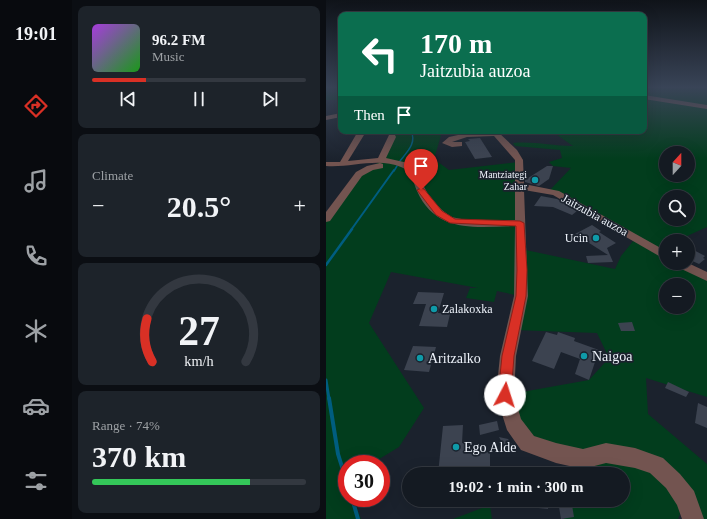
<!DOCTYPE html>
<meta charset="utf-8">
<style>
:root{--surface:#141a22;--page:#1d232a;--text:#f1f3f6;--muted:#9da1a5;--line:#333840;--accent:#d93025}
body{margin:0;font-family:Georgia,serif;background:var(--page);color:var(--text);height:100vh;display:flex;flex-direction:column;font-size:15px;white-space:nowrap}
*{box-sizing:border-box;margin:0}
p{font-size:13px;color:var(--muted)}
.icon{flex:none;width:22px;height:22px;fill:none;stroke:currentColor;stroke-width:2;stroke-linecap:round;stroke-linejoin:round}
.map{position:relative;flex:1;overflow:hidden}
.sheet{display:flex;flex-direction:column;gap:6px;padding:6px;background:#0b0e13;width:254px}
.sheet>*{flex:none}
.hud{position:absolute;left:12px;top:12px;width:309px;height:122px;border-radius:8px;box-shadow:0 4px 16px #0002,0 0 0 1px var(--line);background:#0b6e4f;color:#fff;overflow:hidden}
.needle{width:26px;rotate:21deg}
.controls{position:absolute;left:333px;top:146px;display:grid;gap:8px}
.controls a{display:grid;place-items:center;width:36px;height:36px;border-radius:50%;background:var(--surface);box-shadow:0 4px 16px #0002,0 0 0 1px var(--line);font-size:20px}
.speed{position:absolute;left:12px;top:455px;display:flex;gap:8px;font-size:20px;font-weight:700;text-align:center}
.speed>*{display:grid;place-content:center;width:52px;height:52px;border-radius:50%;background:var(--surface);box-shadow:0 4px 16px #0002,0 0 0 1px var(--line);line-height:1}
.speed .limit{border:6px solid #d22;background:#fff;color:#111}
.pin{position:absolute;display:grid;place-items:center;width:34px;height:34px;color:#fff;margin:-41px -17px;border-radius:50% 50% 50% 0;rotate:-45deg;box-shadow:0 0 4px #0007}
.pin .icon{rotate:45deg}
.me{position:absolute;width:44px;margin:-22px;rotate:5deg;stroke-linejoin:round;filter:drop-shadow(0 0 3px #0008)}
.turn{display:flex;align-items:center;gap:14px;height:84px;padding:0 16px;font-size:18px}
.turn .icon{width:52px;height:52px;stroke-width:2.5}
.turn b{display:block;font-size:28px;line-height:34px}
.then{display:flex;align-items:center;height:38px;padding:0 16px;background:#0003;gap:8px;font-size:15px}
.big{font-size:30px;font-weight:800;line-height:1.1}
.sheet .card{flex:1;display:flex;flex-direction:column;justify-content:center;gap:6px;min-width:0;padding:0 14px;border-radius:8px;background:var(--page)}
.sheet .dial{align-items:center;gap:0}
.dial svg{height:104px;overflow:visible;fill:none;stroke:var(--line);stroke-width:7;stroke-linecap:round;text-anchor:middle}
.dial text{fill:var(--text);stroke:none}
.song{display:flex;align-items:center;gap:12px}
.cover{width:48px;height:48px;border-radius:6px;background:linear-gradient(135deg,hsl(280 70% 55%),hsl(120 70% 35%))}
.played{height:4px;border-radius:2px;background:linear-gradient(90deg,var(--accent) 25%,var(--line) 25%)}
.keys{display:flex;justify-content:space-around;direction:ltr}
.heat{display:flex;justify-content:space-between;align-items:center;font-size:22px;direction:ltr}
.charge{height:6px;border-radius:3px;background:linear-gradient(90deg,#34c759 74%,var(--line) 0)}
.trip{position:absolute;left:76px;top:467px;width:228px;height:40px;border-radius:20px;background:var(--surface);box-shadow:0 4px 16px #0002,0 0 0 1px var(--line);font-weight:800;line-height:40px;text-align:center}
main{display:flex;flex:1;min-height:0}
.tabs{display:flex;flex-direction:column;width:72px;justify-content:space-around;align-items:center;background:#080a0e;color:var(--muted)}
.tabs .icon{width:28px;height:28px}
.tabs .active{color:var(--accent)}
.tabs b{font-size:18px;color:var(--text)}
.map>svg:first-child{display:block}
.green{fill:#023d1d;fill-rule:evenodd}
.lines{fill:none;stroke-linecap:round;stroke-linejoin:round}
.stream-far4{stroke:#005d80;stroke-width:1.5}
.stream-far3{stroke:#005d80;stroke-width:2}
.stream-far2{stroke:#005d80;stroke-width:2.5}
.stream-far1{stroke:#005d80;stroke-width:3}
.stream{stroke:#005d80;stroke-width:4}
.building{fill:#3c4350}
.minor{fill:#735450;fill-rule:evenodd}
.route{fill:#d93025;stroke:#8d1f18}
.culture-dot{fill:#0f9aa8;stroke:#1b222d;stroke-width:1.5}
.labels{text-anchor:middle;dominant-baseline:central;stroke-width:3.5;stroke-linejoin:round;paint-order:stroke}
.far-poi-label{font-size:10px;fill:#ecf1f9;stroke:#1b222d;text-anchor:end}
.street-label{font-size:12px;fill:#ecf1f9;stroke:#1b222d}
.poi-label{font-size:12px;fill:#ecf1f9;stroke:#1b222d;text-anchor:end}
.near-poi-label{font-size:14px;fill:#ecf1f9;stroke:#1b222d;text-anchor:start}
</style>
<main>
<nav class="tabs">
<b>19:01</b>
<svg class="icon active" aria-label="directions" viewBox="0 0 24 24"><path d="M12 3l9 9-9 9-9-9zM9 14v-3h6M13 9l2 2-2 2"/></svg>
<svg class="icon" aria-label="music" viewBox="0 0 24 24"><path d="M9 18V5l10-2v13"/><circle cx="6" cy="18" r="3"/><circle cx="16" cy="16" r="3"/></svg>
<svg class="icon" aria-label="phone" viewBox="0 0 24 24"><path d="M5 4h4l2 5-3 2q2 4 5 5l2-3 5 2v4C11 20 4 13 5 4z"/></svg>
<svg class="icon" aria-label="climate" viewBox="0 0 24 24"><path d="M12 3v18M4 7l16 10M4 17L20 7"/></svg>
<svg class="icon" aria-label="car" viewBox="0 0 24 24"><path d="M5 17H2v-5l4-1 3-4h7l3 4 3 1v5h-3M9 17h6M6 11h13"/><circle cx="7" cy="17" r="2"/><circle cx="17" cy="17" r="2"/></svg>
<svg class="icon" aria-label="filters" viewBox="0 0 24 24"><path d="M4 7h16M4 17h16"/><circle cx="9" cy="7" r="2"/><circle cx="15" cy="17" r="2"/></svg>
</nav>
<section class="sheet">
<div class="card">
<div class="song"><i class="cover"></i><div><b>96.2 FM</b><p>Music</p></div></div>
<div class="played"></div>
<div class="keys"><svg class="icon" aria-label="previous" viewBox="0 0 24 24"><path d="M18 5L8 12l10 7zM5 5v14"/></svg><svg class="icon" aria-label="pause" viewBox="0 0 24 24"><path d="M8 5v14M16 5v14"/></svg><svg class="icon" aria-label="next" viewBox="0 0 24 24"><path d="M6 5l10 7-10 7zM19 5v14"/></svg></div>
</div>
<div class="card"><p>Climate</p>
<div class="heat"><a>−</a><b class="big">20.5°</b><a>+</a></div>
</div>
<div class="card dial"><svg viewBox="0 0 100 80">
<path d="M14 69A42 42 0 1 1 86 69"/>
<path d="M14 69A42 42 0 0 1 10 36" stroke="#d93025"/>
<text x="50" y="56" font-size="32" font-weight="700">27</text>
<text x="50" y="72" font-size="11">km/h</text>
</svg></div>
<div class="card"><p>Range · 74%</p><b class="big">370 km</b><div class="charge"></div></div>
</section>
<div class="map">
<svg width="381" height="519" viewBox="0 0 381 519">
<rect width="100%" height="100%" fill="#1b222d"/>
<g class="green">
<polygon points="0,87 11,88 15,87 15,100 0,100"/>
<path d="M318,87H381V227L350,241H340V246L327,252L340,258V263H350L381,277V397L320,378L322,414L381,464V519H367L360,499L352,519H238L243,500H297V474H251L257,459L202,443L179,395L263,380L283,358L271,333L188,330L194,296L171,291L168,302L140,298L144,288H152L65,272L43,323L98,408L73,447L45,464H21V498H27L35,519H0V221L33,174L55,161L69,134L58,131H119L116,132L108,159L123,170L193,162L195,249L289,269L295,256L308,240L223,191L245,168L227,166L223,162L236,158L234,150L189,146L187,143C207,141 226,146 247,146L225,131H318ZM340,153H362V175H340ZM340,197H362V219H340ZM340,285H362V307H340Z"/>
<polygon points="164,505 166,519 127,519"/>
</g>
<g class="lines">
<g class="stream-far4">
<path d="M74,161C81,152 91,143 85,131"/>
<polyline points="68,171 71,166"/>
</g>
<polyline class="stream-far3" points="25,230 68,170"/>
<polyline class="stream-far2" points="0,265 26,229"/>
<polyline class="stream-far1" points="0,380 3,399"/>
<g class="stream">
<polyline points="3,398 12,454 21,483"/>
<polyline points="26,498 32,519"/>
</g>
</g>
<g class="building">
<polygon points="154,138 166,157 149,159 139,142 144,141 142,139"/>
<polygon points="221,166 227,166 223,179 213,186 199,182 199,180"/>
<polygon points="215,196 231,199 251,211 246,215 227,207 208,206"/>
<polygon points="266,225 275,231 273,232 290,243 281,248 287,262 262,263 260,256 282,255 249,234"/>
<polygon points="362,247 379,256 377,258 379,259 373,264 362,259"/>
<polygon points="92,292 118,293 112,313 124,314 121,327 93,326 100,304 87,304"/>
<polygon points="306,322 309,331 295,331 292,323"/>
<polygon points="220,332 231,335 232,332 249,338 248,341 273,350 263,380 249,374 254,359 235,352 228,369 206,361"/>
<polygon points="87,346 110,347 103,372 78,370"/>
<polygon points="342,382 363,392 360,397 339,388"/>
<polygon points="372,403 381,407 381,428 369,423"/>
<polygon points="171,421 173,430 154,435 153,425"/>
<polygon points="137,425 136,443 145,442 144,453 164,452 164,474 112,474 117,426"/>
<polygon points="173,437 182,439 188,447 180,450"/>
<polygon points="194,500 222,500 222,509 193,506"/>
<polygon points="246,505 248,517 235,519 233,507"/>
</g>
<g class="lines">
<g class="minor">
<polygon points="318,95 381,105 381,109 318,99"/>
<polygon points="15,113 15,117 0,120 0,116"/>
<path d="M117,131L141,133L171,131L191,150L197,160L198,184L233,191L340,251V260L227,195L198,190L202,296L190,356L188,395L195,419L208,436L230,443L257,449L280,443L309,448L337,458L354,474L368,491L378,519H356L351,505L340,488L324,473L309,468L280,463L257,469L230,463L195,450L181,430L170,395L174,356L188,296L189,226C151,227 110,234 91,191C87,182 86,171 75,167C52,157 24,168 0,166V162H14L31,133L38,135L22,161L52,158L63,135H69L70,137L60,158L82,163L88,168L104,198L116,210L125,217L141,220H189V160L168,136L141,137L126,142H136V146L126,147L116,143L123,137L132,135Z"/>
<polygon points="54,163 57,164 57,168 47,170 36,176 4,221 0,222 0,212 30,172 41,166"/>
<polygon points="347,263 362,263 381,272 381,281 349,266"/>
</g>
</g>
<linearGradient id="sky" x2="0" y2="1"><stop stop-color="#0f1319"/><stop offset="0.55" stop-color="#394457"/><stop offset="1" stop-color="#394457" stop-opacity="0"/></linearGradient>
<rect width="381" height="159" fill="url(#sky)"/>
<polygon class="route" points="95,188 98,189 116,211 129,219 194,221 198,223 201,270 200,296 188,356 185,395 183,399 179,401 174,399 172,395 176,356 190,296 191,270 190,226 124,223 110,215 91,190"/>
<g class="culture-dot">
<circle cx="209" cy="180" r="4"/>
<circle cx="270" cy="238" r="4"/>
<circle cx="108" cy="309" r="4"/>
<circle cx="258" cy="356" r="4"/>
<circle cx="94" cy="358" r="4"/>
<circle cx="130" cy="447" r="4"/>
</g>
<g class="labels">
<g class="far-poi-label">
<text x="201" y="174">Mantziategi<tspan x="201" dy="12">Zahar</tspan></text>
</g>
<g class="street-label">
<text transform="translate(269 215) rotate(29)">Jaitzubia auzoa</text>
</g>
<g class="poi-label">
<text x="262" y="238">Ucin</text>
<text x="116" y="309" text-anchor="start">Zalakoxka</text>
</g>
<g class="near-poi-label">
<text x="266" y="356">Naigoa</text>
<text x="102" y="358">Aritzalko</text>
<text x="138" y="447">Ego Alde</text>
</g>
</g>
</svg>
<div class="controls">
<a><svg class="needle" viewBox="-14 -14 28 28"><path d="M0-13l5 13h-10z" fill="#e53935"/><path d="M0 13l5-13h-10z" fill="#9da1a5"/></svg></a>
<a><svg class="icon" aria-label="search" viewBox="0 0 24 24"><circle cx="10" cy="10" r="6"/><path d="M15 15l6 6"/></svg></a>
<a>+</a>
<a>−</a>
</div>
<div class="speed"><div class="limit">30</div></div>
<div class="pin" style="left:95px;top:190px;background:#d93025"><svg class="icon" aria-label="arrive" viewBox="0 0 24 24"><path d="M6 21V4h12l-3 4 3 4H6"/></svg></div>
<svg class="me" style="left:179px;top:395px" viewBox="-20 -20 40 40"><circle r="19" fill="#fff"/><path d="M0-13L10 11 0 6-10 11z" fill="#d93025"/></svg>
<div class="trip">19:02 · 1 min · 300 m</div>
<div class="hud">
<div class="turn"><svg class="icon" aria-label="left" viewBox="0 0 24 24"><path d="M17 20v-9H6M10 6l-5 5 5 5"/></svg><div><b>170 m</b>Jaitzubia auzoa</div></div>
<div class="then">Then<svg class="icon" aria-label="arrive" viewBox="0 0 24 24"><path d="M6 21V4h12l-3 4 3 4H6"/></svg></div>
</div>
</div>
</main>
